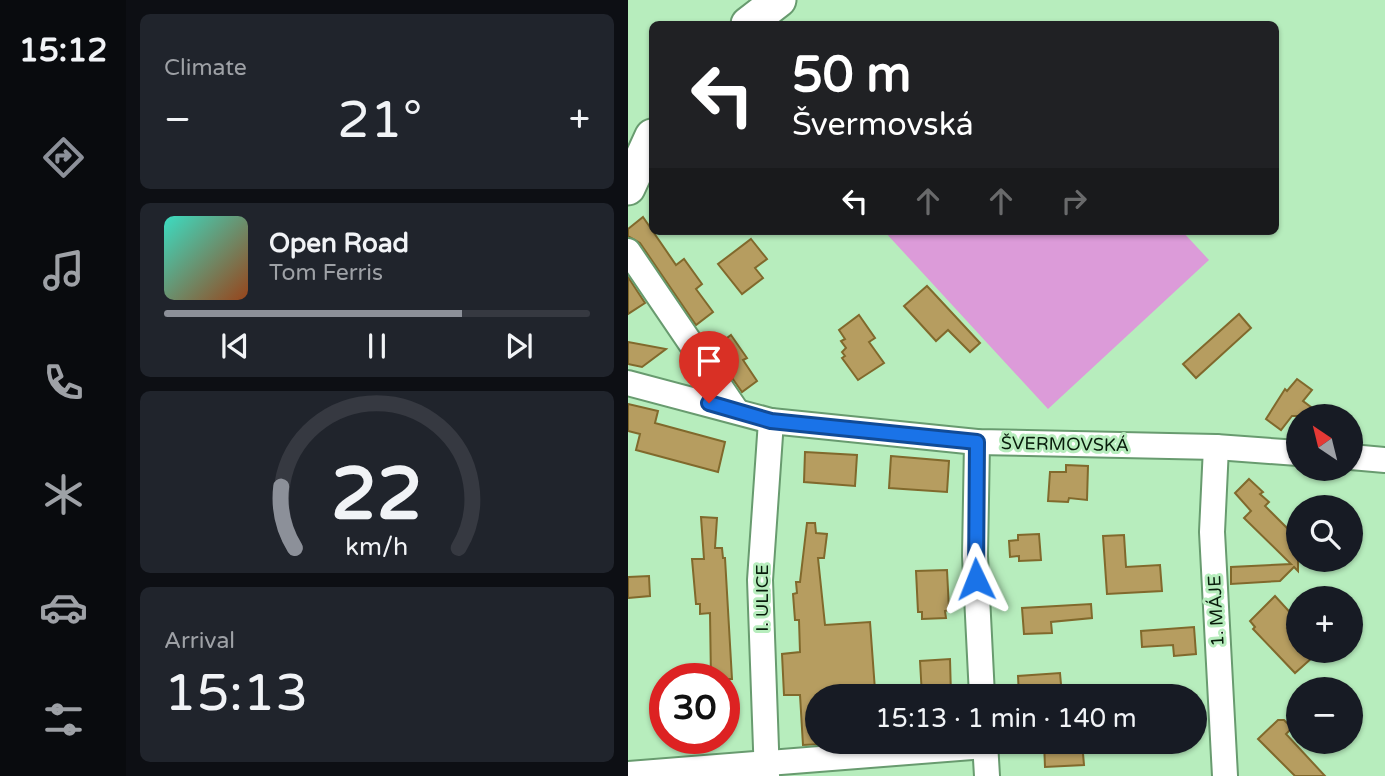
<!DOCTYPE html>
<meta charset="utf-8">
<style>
:root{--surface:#171b24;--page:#20242c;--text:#f1f3f6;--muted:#9ea1a6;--line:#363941;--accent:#8c9099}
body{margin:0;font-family:"Varela Round",sans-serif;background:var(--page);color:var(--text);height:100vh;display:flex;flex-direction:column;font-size:26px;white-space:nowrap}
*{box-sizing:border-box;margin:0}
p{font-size:23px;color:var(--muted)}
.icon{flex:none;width:38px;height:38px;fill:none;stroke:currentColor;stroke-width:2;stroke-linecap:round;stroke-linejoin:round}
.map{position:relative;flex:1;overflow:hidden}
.drawer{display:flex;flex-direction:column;gap:14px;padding:14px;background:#0d0f14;width:502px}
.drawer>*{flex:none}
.hud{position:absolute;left:21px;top:21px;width:630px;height:214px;border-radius:10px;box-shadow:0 2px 5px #0004;background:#202124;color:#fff;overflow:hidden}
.needle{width:46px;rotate:325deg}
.fabs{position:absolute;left:658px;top:404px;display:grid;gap:14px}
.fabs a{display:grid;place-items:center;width:77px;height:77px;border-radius:50%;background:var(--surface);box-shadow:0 2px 5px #0004;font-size:35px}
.speed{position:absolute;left:21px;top:663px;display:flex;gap:14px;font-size:35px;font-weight:700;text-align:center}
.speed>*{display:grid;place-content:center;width:91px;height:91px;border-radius:50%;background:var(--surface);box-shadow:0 2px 5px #0004;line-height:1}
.speed .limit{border:10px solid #d22;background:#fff;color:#111}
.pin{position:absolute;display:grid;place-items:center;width:60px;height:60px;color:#fff;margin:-72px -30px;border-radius:50% 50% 50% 0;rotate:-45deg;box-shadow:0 0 7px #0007}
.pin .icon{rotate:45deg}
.me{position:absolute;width:77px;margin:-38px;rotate:358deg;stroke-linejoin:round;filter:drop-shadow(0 0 5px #0008)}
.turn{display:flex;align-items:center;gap:24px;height:147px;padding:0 28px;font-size:32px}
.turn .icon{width:91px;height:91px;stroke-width:2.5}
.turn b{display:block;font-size:49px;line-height:60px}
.lanes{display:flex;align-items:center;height:66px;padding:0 28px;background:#0003;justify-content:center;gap:35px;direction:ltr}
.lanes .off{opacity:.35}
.big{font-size:52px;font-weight:600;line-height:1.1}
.drawer .tile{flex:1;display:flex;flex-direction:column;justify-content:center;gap:10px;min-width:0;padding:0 24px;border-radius:10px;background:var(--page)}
.drawer .dial{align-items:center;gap:0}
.dial svg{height:182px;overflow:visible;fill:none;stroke:var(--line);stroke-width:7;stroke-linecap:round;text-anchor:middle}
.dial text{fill:var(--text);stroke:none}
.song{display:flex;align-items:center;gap:21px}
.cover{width:84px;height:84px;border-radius:10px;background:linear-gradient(135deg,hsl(170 70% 55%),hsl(20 70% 35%))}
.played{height:7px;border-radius:4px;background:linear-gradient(90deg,var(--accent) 70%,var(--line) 70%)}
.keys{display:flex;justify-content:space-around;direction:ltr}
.heat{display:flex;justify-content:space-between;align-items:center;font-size:38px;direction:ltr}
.trip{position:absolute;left:177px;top:684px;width:402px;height:70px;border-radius:35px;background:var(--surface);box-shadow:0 2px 5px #0004;font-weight:600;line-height:70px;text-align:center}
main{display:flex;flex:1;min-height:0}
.menu{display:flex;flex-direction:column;width:126px;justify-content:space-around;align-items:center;background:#090b0e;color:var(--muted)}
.menu .icon{width:49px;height:49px}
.menu .selected{color:var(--accent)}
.menu b{font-size:32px;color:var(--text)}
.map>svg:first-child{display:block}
.green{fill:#dc9bd9}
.building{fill:#b69d60;stroke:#81692c;stroke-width:2}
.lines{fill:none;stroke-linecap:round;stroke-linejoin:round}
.minor-casing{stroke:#689b6f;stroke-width:28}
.secondary-casing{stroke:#689b6f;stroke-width:37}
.minor{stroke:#fff;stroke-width:24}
.secondary{stroke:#fff;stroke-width:33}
.route-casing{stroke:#114b97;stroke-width:18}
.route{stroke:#1a73e8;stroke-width:12}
.labels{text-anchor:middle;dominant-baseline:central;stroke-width:6;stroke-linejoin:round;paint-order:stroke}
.street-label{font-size:18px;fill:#081c0b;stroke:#b7edbd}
</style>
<main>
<nav class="menu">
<b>15:12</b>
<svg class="icon selected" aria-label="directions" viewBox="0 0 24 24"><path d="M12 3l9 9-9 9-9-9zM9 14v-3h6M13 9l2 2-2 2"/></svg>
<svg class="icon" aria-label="music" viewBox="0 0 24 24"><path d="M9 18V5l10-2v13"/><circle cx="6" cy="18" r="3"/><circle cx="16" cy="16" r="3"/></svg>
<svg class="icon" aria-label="phone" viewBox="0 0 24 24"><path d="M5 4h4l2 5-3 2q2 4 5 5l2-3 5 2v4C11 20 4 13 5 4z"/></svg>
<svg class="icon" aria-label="climate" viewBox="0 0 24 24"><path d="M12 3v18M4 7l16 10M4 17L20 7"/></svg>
<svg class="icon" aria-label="car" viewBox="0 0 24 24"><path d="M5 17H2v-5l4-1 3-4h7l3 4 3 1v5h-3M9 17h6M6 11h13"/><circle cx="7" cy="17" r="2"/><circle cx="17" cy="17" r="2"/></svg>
<svg class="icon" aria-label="filters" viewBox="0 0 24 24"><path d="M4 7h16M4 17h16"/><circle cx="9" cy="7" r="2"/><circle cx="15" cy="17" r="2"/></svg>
</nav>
<section class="drawer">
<div class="tile"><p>Climate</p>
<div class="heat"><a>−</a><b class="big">21°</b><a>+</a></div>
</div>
<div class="tile">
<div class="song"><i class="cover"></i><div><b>Open Road</b><p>Tom Ferris</p></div></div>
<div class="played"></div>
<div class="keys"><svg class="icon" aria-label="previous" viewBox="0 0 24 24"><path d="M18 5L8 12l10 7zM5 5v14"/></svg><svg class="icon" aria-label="pause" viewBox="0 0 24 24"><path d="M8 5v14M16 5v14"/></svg><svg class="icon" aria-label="next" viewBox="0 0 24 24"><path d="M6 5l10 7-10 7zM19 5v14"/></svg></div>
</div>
<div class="tile dial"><svg viewBox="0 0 100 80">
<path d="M14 69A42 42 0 1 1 86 69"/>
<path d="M14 69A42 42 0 0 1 8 42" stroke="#8c9099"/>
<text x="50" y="56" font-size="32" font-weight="700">22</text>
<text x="50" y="72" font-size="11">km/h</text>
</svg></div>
<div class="tile"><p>Arrival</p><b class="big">15:13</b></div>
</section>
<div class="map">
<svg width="757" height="776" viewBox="0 0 757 776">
<rect width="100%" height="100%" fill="#b7edbd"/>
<polygon class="green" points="256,231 554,231 581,260 420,409"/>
<g class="building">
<polygon points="15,217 48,265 56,259 74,284 68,289 85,312 68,325 12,243 0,236 0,229"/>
<polygon points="123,239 139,259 127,268 135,278 114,294 90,264"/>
<polygon points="0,277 17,303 0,314"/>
<polygon points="299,286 352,343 342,352 320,330 308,341 276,306"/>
<polygon points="611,314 623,328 568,378 555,364"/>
<polygon points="231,315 247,338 241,342 256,363 230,380 214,358 217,356 214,352 218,348 213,341 217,339 211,330"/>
<polygon points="103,335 119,358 115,360 129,381 114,392 84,349"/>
<polygon points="0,342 38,349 14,367 0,364"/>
<polygon points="669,379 684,390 675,401 695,416 664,416 653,430 638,419 657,389 659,391"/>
<polygon points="0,404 30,411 27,423 97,442 90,472 8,450 12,434 0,431"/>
<polygon points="177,452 229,455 227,486 176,482"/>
<polygon points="263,456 321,461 319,492 261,488"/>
<polygon points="438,465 460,466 459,500 441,498 440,502 420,501 422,472 438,472"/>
<polygon points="621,479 635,492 632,494 641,502 637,506 670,539 670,571 666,567 652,581 603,584 603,567 663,564 616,518 623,511 607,493"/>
<polygon points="73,517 89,518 87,548 94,548 95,558 97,558 104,679 83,679 82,613 72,614 72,604 68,604 64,559 76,559"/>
<polygon points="179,523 187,523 188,533 199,534 196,558 190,558 197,625 242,622 247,690 189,694 189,742 195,744 175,745 172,695 156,695 154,654 172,652 171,620 167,620 165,594 169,593 168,582 172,582"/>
<polygon points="411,534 413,560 391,561 391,556 382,557 381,541 390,540 390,535"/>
<polygon points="496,535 498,567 532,565 534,591 479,594 475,536"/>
<polygon points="319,570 321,610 317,611 318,618 294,619 294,612 290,612 288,571"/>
<polygon points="21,576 22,596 0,598 0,577"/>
<polygon points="647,596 668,619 659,628 670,642 670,651 679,651 685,657 667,673 625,629 627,627 622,621"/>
<polygon points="463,604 464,618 423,622 424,633 396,634 394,608"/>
<polygon points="566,627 568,654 546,656 545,645 514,647 513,631"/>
<polygon points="322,659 323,696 294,696 292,661"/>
<polygon points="432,673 434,696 391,696 390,676"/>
<polygon points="650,720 656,720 664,728 658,734 697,776 667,776 630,739"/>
<polygon points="416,742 454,742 456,765 417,767"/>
</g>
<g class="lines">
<defs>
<g id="minor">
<polyline points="0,251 108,410"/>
<polyline points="0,383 143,421 349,442 588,447 670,453"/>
<polyline points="349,442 347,556 354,696"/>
<polyline points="588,447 584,532 597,776"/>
<polyline points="723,457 757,460"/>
<polyline points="357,742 359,776"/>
<polyline points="0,774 357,746"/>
<polyline points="139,776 132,580 143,421"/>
</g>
<g id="secondary">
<polyline points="120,24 151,0"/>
<polyline points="0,188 24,136"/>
</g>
</defs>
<use href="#minor" class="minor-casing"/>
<use href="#secondary" class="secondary-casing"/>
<use href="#minor" class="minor"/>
<use href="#secondary" class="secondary"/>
</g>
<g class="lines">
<defs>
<polyline id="route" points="81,403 143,421 349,442 348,579"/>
</defs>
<use href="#route" class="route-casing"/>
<use href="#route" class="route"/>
</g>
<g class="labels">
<g class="street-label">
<text transform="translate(437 444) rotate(1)">ŠVERMOVSKÁ</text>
<text transform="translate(134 598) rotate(-90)">I. ULICE</text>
<text transform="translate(588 611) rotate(-93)">1. MÁJE</text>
</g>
</g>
</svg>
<div class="fabs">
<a><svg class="needle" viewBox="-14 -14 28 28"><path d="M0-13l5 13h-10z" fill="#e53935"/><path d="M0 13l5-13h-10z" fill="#9ea1a6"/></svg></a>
<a><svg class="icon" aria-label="search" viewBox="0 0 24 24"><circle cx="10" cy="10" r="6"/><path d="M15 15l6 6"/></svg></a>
<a>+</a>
<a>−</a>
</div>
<div class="speed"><div class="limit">30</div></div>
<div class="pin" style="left:81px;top:403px;background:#d93025"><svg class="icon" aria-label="arrive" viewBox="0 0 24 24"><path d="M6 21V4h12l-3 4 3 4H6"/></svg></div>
<svg class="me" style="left:348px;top:579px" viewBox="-20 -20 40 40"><path d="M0-17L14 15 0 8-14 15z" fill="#1a73e8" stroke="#fff" stroke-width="4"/></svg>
<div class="trip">15:13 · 1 min · 140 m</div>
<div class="hud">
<div class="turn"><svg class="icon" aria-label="left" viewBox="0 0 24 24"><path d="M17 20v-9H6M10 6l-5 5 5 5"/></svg><div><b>50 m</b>Švermovská</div></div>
<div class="lanes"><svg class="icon" aria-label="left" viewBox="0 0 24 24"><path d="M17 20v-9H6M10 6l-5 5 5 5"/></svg><svg class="icon off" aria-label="ahead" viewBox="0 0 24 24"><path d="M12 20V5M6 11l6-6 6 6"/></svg><svg class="icon off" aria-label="ahead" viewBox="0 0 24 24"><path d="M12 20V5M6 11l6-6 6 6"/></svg><svg class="icon off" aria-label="right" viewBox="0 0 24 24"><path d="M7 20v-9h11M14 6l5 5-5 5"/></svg></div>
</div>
</div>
</main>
